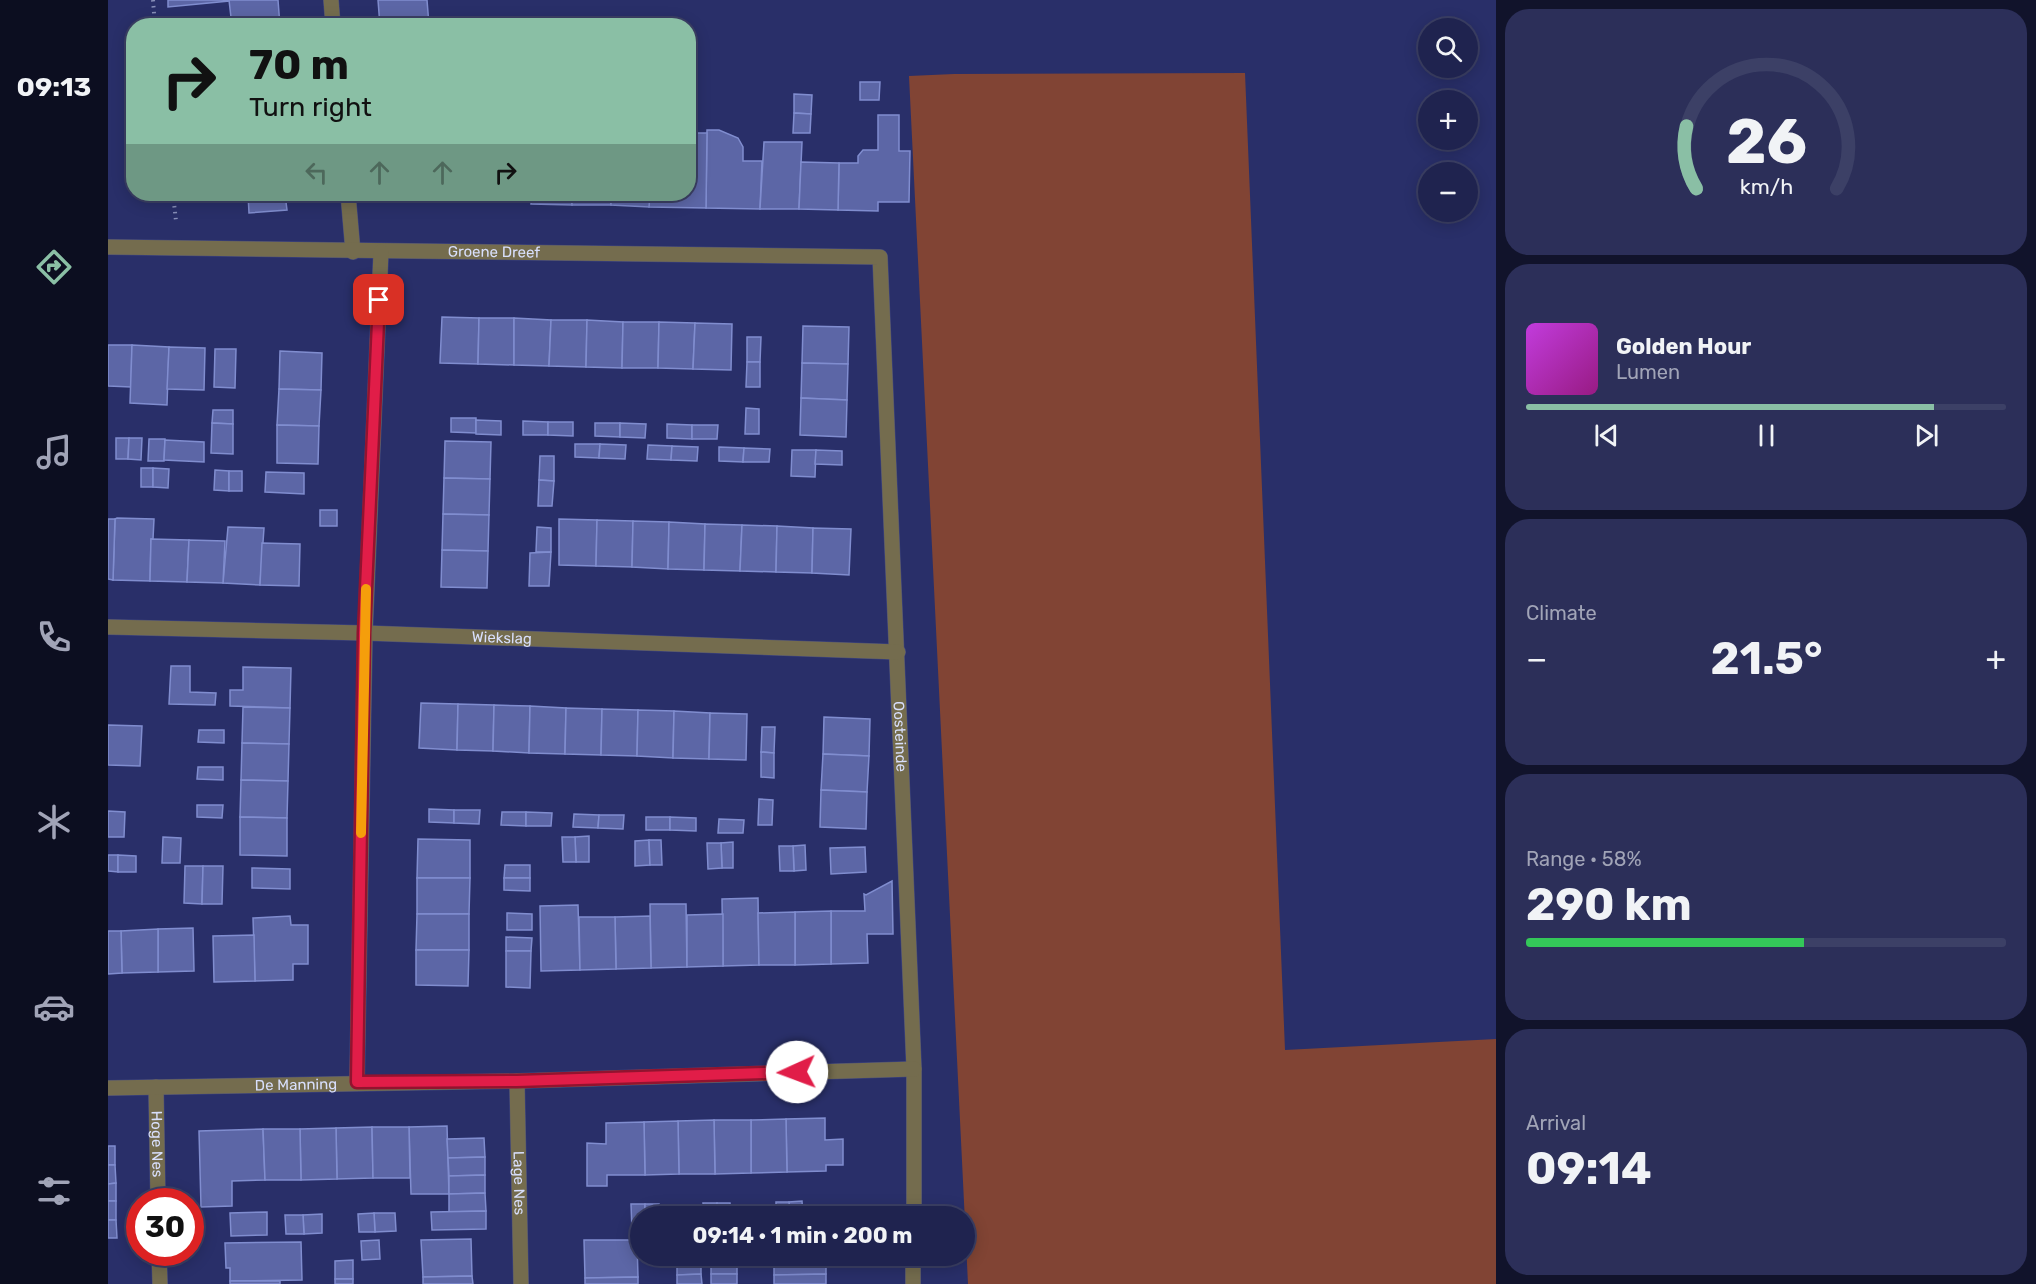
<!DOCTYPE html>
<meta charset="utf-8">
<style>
:root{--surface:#1f234f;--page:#2c2f59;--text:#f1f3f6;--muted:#a1a4b7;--line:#3c4066;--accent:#8abfa5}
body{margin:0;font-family:Rubik,sans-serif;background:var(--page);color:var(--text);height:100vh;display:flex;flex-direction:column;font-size:22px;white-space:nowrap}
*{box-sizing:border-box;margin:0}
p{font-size:20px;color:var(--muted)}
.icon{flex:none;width:33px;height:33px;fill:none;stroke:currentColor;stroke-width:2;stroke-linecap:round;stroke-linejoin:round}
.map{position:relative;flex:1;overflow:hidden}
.details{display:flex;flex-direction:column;gap:9px;padding:9px;background:#11132b;width:540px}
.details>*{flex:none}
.hud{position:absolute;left:18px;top:18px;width:570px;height:183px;border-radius:24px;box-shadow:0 3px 15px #0003,0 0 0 2px var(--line);background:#8abfa5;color:#111;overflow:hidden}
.controls{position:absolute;left:1310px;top:18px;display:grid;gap:12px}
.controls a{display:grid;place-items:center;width:60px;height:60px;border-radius:50%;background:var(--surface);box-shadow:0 3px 15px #0003,0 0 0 2px var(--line);font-size:30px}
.speed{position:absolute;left:18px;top:1188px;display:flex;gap:12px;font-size:30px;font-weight:700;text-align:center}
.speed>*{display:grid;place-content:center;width:78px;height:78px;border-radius:50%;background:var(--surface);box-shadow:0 3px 15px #0003,0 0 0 2px var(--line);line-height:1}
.speed .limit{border:9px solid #d22;background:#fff;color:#111}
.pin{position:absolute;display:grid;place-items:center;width:51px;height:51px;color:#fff;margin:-26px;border-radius:12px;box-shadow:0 3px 9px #0006}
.me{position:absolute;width:66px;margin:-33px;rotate:268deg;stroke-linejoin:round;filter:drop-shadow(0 0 4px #0008)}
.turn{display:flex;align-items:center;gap:21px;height:126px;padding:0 24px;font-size:27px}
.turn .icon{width:78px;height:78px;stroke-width:2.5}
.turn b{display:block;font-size:42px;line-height:51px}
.lanes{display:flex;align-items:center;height:57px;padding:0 24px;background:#0003;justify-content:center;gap:30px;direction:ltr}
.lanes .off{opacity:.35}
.big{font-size:45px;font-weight:700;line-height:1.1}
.details .widget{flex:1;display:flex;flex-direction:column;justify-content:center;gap:9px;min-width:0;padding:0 21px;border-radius:24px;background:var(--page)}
.details .dial{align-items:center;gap:0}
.dial svg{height:156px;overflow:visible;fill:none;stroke:var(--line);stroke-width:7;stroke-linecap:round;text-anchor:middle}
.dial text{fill:var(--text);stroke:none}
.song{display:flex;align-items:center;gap:18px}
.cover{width:72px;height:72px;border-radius:9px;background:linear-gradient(135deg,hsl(290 70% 55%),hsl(310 70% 35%))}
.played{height:6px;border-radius:3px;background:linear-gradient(90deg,var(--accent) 85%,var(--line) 85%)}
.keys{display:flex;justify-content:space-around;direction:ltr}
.heat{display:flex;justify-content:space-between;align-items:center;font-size:33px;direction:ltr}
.charge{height:9px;border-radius:4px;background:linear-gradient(90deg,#34c759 58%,var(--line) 0)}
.trip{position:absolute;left:522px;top:1206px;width:345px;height:60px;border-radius:30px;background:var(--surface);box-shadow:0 3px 15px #0003,0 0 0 2px var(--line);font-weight:700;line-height:60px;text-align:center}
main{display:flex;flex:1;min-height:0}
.menu{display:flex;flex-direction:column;width:108px;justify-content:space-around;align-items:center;background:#0c0e20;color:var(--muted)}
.menu .icon{width:42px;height:42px}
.menu .on{color:var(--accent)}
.menu b{font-size:27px;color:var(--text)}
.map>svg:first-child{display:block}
.green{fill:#814434}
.building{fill:#5c66a6;stroke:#808dcf;stroke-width:1.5}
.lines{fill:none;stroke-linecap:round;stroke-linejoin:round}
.street-casing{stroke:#454b81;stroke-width:16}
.path{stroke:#888fb9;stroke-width:4;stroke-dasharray:1.5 4.5;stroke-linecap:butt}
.street{stroke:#746c4e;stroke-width:15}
.route-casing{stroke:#92132f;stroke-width:15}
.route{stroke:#e11d48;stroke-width:10}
.slow{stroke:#f59e0b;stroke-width:10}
.labels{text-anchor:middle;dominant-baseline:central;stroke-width:6;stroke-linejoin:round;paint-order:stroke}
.street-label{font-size:15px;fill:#d8dffc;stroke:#292f69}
</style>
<main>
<nav class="menu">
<b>09:13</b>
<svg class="icon on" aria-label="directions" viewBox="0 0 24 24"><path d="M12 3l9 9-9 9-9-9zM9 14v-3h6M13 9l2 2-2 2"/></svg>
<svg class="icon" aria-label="music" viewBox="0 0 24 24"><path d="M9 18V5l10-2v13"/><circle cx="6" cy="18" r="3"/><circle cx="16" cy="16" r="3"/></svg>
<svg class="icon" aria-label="phone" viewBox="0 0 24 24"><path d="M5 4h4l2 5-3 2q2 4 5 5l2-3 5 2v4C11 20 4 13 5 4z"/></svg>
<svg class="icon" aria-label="climate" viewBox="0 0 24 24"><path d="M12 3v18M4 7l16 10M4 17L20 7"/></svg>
<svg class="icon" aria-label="car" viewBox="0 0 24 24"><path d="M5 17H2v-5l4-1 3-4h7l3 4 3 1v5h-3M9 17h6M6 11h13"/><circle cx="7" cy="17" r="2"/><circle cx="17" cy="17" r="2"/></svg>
<svg class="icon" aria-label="filters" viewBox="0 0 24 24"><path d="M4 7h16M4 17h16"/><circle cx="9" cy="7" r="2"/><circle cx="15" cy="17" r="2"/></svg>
</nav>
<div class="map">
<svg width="1388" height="1284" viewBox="0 0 1388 1284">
<rect width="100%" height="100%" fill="#292f69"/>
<polygon class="green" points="1137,73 1177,1050 1388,1039 1388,1284 860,1284 801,76 846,74"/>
<g class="building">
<polygon points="60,0 121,0 121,1 60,7"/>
<polygon points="121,0 170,0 172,26 124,26"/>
<polygon points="270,0 319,0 321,25 272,26"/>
<polygon points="752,82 772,82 771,100 752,100"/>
<polygon points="686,94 704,95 703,114 686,113"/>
<polygon points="686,113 703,114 702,133 685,133"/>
<polygon points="770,115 791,115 791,151 802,151 801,202 770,202 770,211 730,210 731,163 750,163 750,156 755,150 770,150"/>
<polygon points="599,130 611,130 630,138 635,147 635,161 654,161 652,209 598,208"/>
<polygon points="580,133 599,133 598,208 541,207 542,194 580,194"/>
<polygon points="656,142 694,142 691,209 652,209"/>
<polygon points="693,162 731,163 730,210 691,209"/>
<polygon points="79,194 97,194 97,198 80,200"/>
<polygon points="140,194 177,194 179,210 141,213"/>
<polygon points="424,194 464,194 464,205 423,204"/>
<rect x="464" y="194" width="39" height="11"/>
<polygon points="503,194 542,194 541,207 503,205"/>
<polygon points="334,317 371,318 370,364 332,363"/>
<polygon points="371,318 406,318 406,365 370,364"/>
<polygon points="406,318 443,320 441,366 406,365"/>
<polygon points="443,320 479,320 478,367 441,366"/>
<polygon points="479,320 515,322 514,368 478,367"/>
<polygon points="515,322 551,322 550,368 514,368"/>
<polygon points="551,322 587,323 585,369 550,368"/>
<polygon points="587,323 624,324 623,370 585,369"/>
<polygon points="695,326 741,327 740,364 694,363"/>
<polygon points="639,337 653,337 652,362 639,362"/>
<polygon points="0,345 24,345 23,387 0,386"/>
<polygon points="24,345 61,347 59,405 22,403"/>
<polygon points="61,347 97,348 96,390 59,389"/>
<polygon points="107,349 128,349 127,388 106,387"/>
<polygon points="172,351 214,353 213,390 171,389"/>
<polygon points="639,362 652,362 652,387 638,387"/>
<polygon points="694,363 740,364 739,400 693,398"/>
<polygon points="171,389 213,390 211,426 169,425"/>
<polygon points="693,398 739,400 738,437 692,435"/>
<polygon points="638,408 651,409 651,434 637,434"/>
<polygon points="105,410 125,410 125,424 104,423"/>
<polygon points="343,418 368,418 368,433 343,432"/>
<polygon points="368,420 393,421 393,435 368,434"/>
<polygon points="415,421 440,422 440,435 415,435"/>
<polygon points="440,422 465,422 465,436 440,435"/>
<polygon points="104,423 125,424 125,454 103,453"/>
<polygon points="487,423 512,423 512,437 487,436"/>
<polygon points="512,423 538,424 537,438 512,437"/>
<polygon points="559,424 584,425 584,439 559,438"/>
<polygon points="169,425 211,426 210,464 169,463"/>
<polygon points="584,425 610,425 609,439 584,439"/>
<polygon points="8,438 21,438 20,459 8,459"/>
<polygon points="21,438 34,438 33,460 20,459"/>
<polygon points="41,439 57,439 56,461 40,461"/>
<polygon points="57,440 96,442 96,462 56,460"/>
<polygon points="337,441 383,442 382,479 336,478"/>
<polygon points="467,444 492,444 491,458 467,457"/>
<polygon points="492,444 518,445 517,459 491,458"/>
<polygon points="540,445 564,446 563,460 539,459"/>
<polygon points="564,446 590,447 589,461 563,460"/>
<polygon points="611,447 636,448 635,462 611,461"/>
<polygon points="636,448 662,449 661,462 635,462"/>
<polygon points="684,450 708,450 707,477 683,476"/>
<polygon points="708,450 734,451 734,465 707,464"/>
<polygon points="432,456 446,456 446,481 431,480"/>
<rect x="33" y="468" width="12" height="19"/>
<polygon points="45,468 61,469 60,488 45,487"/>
<polygon points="107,470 121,471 121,491 106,490"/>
<rect x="121" y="471" width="13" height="20"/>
<polygon points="158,472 196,473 196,494 157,492"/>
<polygon points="336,478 382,479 381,515 335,514"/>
<polygon points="431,480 446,481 444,506 430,506"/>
<rect x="212" y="510" width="17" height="16"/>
<polygon points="335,514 381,515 380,551 334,550"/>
<polygon points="9,518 46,519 45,539 43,539 42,581 5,580 7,519"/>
<polygon points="0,519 7,519 5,580 0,579"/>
<polygon points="451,519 489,520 488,566 451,565"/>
<polygon points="489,520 525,521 524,567 488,566"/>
<polygon points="525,521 561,522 560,569 524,567"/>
<polygon points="561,522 597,524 596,570 560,569"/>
<polygon points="597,524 634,525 632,571 596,570"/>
<polygon points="634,525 669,526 668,572 632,571"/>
<polygon points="669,526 705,528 704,573 668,572"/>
<polygon points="120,527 156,528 152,585 115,583"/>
<polygon points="429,527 443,528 443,552 428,552"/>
<polygon points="705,528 743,529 741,575 704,573"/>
<polygon points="43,539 81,540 79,582 42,581"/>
<polygon points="81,540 117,541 115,583 79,582"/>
<polygon points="154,543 192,544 191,586 152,585"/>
<polygon points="334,550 380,551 379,588 333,587"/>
<polygon points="443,552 441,586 421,586 422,553"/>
<polygon points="63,666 82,666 82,692 108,693 107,705 61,704"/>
<polygon points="135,667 183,668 182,708 122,706 122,690 135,690"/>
<polygon points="313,703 350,704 349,750 311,748"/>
<polygon points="350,704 386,705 385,751 349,750"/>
<polygon points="386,705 422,706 421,753 385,751"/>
<polygon points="422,706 458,708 457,754 421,753"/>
<polygon points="135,707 182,708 181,744 134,743"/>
<polygon points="458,708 494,709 493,755 457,754"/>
<polygon points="494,709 530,710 529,756 493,755"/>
<polygon points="530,710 566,711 565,758 529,756"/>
<polygon points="566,711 602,713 601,759 565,758"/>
<polygon points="602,713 639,714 638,760 601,759"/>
<polygon points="716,717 762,719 761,756 715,754"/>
<polygon points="0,725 34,726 32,766 0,765"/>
<polygon points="654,727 667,727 666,753 653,752"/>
<polygon points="91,730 116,730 116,743 90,742"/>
<polygon points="134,743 181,744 180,781 133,780"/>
<polygon points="653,752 666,753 666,778 653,777"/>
<polygon points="715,754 761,756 759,792 713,790"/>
<polygon points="90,767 115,767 115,780 89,779"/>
<polygon points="133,780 180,781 179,818 132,817"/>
<polygon points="713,790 759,792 758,829 712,827"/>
<polygon points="651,799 665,800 664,825 650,825"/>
<polygon points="89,805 115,805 114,818 89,817"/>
<polygon points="321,809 346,810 346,823 321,822"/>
<polygon points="346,810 372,810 371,824 346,823"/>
<polygon points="0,811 17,812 16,837 0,837"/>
<polygon points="394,812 418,812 418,826 393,825"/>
<polygon points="418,812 444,813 443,826 418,826"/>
<polygon points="466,814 491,815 490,828 465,827"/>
<polygon points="491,815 516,815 515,829 490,828"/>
<polygon points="132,817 179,818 179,856 132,855"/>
<rect x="538" y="817" width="24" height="13"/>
<polygon points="562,817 588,818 588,831 562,830"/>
<polygon points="611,819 636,820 635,833 610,833"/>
<polygon points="481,836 481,862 468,862 467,837"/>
<polygon points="55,837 73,838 72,863 54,863"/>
<polygon points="454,837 467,837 468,862 455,862"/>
<polygon points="310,839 362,840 362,878 309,878"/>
<polygon points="541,840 542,865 527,866 527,841"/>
<polygon points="541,840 553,840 554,865 542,865"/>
<polygon points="625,842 625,868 614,868 613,843"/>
<polygon points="599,843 613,843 614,868 600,869"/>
<polygon points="697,845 698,870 686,871 685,846"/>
<polygon points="671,846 685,846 686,871 672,871"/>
<polygon points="757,847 758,872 723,874 722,848"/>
<polygon points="0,855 10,855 10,872 0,871"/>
<polygon points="10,855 28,856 28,872 10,872"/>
<polygon points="397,865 422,865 422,878 396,878"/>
<polygon points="77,866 95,866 94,904 76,903"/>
<polygon points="95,866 115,866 114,904 94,904"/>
<polygon points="144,868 182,869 182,889 144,888"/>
<polygon points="309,878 362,878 361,914 309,914"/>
<polygon points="396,878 422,878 422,891 396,890"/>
<polygon points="784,881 785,934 759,934 760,963 723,964 723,911 757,911 756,894 758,895"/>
<polygon points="650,898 651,965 615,966 614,899"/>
<polygon points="542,904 578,904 579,967 543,968"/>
<polygon points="470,905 472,970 433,971 432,906"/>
<polygon points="723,911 723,964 687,965 687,912"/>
<polygon points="687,912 687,965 651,965 650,913"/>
<polygon points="399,913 424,914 424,930 399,930"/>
<polygon points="309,914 361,914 361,950 308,950"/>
<polygon points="615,914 615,966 579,967 579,915"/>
<polygon points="182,916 183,925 200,925 200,964 185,964 185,980 147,981 145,918"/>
<polygon points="542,916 543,968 508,969 507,917"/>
<polygon points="471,917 507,917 508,969 472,970"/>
<polygon points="85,928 86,971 50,972 50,929"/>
<polygon points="50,929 50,972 14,973 13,931"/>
<polygon points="0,931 13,931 14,973 0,974"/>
<polygon points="146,935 147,981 106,982 105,936"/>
<polygon points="398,937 424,938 423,951 398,951"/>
<polygon points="308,950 361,950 360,986 308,985"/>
<polygon points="398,951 423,951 422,988 398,987"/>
<polygon points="717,1118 717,1140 735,1139 735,1165 718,1165 718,1171 679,1172 678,1119"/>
<polygon points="678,1119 679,1172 643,1173 643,1120"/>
<polygon points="606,1120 643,1120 643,1173 607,1174"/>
<polygon points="606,1120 607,1174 571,1174 570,1121"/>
<polygon points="570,1121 571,1174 537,1175 536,1122"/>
<polygon points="536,1122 537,1175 499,1175 499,1186 479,1186 479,1143 498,1144 498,1123"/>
<polygon points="339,1126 341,1194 303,1194 301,1127"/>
<polygon points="264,1127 265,1178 229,1179 228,1128"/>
<polygon points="264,1127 301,1127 302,1178 265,1178"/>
<polygon points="228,1128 229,1179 193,1180 192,1129"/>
<polygon points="155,1129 157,1180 124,1181 124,1206 93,1207 91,1131"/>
<polygon points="155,1129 192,1129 193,1180 157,1180"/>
<polygon points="376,1138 377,1157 340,1158 339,1139"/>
<rect x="0" y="1146" width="7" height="19"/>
<polygon points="377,1157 377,1175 341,1176 340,1158"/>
<polygon points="0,1165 7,1165 8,1183 0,1184"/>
<polygon points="377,1175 377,1193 341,1194 341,1176"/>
<polygon points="8,1183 8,1201 0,1201 0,1184"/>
<polygon points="377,1193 378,1211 341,1212 341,1194"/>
<rect x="0" y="1201" width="8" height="19"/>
<polygon points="694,1201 695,1216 682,1216 681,1202"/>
<polygon points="668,1202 681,1202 682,1216 668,1216"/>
<polygon points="595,1203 609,1203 609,1216 596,1216"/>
<polygon points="609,1203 622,1203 623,1216 609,1216"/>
<polygon points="523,1204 537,1204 537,1216 532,1216 532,1231 524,1231"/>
<rect x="537" y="1204" width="14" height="12"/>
<polygon points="378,1211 378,1229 324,1230 323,1212"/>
<polygon points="159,1212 159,1235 123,1236 122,1213"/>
<polygon points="266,1213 287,1213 288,1231 267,1232"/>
<polygon points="266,1213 267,1232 251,1232 250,1214"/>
<polygon points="214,1214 214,1233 196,1234 195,1215"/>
<polygon points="177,1215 195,1215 196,1234 178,1234"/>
<polygon points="0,1220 8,1220 9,1238 0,1238"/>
<polygon points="363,1239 364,1276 315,1277 313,1240"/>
<polygon points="271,1240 272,1259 254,1260 253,1241"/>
<polygon points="476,1240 529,1240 530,1277 477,1278"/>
<polygon points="193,1242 194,1280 122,1281 122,1268 118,1268 117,1243"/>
<polygon points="666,1256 718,1256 718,1274 666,1275"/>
<polygon points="245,1260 245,1279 227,1279 227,1261"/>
<polygon points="629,1260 629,1274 603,1274 603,1261"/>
<polygon points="569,1262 593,1262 593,1274 569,1275"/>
<polygon points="593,1274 594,1284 569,1284 569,1275"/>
<rect x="603" y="1274" width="26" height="10"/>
<polygon points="718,1274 718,1284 666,1284 666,1275"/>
<polygon points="364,1276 365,1284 315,1284 315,1277"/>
<polygon points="530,1277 530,1284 477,1284 477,1278"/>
<rect x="227" y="1279" width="18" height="5"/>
<rect x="122" y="1281" width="50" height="3"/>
</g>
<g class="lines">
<defs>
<g id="street">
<polyline points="223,0 225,26"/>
<polyline points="240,194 245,252"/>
<path id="s1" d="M0,247L772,257L806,1069V1216"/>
<path id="s2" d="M0,627L257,633L790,652"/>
<path id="s3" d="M409,1081L413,1284"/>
<polyline points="249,1082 257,633 273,252"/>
<path id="s4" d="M48,1087L50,1202"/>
<path id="s5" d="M0,1088L409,1081L806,1069"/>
<polyline points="51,1252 52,1284"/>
<polyline points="805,1284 805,1256"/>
</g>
</defs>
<use href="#street" class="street-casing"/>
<g class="path">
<polyline points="45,0 47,26"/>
<polyline points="65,194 68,221"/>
</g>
<use href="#street" class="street"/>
</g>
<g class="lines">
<defs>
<polyline id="route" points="271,300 256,633 249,1082 409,1081 689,1072"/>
</defs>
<use href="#route" class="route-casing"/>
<use href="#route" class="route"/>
<polyline class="slow" points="253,833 258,589"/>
</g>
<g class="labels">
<g class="street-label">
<text stroke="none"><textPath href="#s1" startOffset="386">Groene Dreef</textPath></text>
<text stroke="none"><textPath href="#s2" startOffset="394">Wiekslag</textPath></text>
<text stroke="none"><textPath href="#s1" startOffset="1252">Oosteinde</textPath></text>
<text stroke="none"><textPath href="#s5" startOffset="188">De Manning</textPath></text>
<text stroke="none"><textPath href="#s4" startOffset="57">Hoge Nes</textPath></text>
<text stroke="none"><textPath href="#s3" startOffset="102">Lage Nes</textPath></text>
</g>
</g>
</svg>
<div class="controls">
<a><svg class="icon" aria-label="search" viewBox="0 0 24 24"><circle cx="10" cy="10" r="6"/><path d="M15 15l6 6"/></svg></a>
<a>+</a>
<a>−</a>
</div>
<div class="speed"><div class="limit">30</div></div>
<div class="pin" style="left:271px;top:300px;background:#d93025"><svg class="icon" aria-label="arrive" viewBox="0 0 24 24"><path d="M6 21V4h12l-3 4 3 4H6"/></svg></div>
<svg class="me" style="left:689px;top:1072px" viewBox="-20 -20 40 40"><circle r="19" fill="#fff"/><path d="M0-13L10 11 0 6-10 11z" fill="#e11d48"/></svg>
<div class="trip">09:14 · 1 min · 200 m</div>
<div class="hud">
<div class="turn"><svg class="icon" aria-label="right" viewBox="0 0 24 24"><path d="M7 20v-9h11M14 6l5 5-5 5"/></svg><div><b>70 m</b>Turn right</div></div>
<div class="lanes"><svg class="icon off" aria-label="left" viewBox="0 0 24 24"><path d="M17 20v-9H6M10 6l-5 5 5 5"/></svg><svg class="icon off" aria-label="ahead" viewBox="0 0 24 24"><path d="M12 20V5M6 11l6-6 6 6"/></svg><svg class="icon off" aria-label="ahead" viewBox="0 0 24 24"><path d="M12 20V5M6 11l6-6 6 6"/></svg><svg class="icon" aria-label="right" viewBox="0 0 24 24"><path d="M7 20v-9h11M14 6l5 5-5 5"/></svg></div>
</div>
</div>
<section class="details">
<div class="widget dial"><svg viewBox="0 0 100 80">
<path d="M14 69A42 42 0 1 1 86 69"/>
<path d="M14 69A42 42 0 0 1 9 37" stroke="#8abfa5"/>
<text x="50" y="56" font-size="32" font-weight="700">26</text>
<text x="50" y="72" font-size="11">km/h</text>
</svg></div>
<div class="widget">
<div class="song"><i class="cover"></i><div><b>Golden Hour</b><p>Lumen</p></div></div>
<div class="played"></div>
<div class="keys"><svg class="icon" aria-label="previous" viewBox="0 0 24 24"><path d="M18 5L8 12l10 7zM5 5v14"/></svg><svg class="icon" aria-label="pause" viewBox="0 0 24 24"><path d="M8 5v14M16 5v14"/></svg><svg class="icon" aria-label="next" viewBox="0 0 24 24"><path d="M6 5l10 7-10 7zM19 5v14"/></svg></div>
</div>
<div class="widget"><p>Climate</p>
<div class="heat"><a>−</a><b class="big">21.5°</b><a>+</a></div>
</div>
<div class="widget"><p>Range · 58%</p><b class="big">290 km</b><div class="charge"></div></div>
<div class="widget"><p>Arrival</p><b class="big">09:14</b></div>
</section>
</main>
